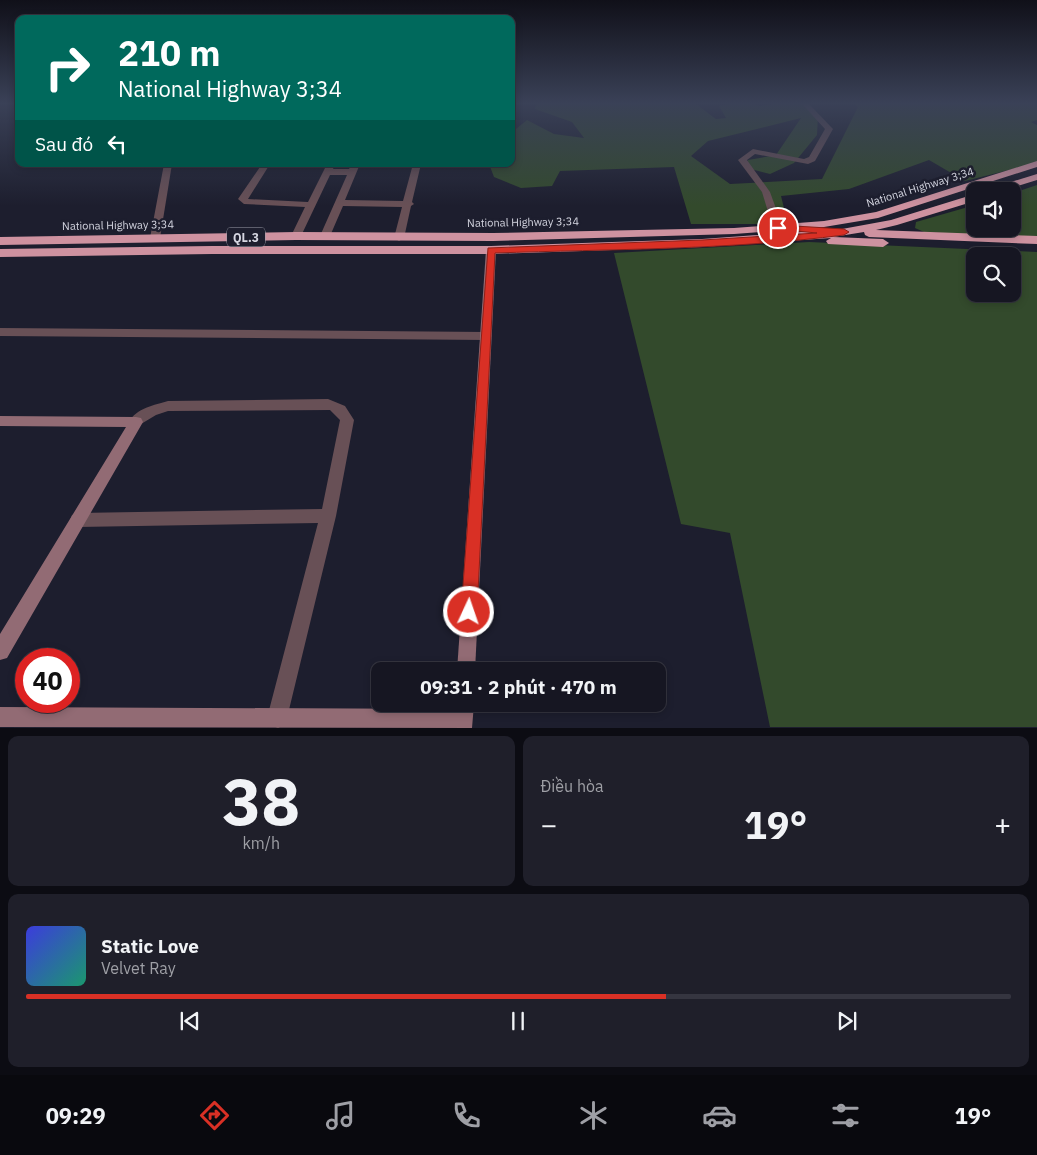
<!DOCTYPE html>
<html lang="vi">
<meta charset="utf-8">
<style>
:root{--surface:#161622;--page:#1f1f2a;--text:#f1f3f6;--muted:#9e9fa5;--line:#353540;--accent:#d93025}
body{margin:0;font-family:"IBM Plex Sans",sans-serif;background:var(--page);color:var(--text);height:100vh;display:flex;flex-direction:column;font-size:19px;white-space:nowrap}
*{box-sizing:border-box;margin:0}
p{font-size:16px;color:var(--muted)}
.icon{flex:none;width:28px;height:28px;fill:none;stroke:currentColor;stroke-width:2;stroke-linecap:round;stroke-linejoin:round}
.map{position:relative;height:728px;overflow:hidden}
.panel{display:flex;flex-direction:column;gap:8px;padding:8px;background:#0c0c13;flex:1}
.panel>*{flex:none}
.top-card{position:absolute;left:15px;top:15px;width:500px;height:152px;border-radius:10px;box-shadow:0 2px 8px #0003,0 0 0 1px var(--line);background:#00695c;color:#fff;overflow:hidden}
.fabs{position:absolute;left:966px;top:182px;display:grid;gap:10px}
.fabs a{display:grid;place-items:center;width:55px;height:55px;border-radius:10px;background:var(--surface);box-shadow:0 2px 8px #0003,0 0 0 1px var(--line);font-size:25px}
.speed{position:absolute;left:15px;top:648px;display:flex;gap:10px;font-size:25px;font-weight:700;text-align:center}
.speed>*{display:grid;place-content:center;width:65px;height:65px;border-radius:50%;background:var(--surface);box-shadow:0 2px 8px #0003,0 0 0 1px var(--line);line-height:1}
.speed .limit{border:8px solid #d22;background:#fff;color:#111}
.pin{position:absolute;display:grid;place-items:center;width:42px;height:42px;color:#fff;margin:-21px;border:2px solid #fff;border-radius:50%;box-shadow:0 1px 5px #0007}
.me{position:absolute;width:55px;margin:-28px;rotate:3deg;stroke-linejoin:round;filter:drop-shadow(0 0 4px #0008)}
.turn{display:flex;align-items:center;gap:18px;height:105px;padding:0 20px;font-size:22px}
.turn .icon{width:65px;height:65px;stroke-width:2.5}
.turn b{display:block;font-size:35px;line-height:42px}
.then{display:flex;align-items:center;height:48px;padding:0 20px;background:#0003;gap:10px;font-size:19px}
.big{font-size:38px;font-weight:700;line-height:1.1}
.panel .tile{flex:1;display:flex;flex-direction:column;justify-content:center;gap:8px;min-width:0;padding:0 18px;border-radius:10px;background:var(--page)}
.panel .dial{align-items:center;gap:0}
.dial b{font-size:65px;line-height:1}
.song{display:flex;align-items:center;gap:15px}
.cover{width:60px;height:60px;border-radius:8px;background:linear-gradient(135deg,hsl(240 70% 55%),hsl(160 70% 35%))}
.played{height:5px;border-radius:2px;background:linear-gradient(90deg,var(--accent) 65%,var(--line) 65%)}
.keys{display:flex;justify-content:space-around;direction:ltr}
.heat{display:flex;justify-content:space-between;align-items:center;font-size:28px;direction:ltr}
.panel .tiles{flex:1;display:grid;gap:8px;grid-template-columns:1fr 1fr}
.tile:last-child{grid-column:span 2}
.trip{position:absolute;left:371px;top:662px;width:295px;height:50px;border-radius:10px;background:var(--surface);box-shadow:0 2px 8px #0003,0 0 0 1px var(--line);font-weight:700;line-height:50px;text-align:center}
.tab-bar{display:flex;height:80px;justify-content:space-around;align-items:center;background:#09090e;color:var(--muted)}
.tab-bar .icon{width:35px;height:35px}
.tab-bar .on{color:var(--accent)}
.tab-bar b{font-size:22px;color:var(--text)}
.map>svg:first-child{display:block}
.green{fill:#334a2c;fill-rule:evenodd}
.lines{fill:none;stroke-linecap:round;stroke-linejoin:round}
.street{fill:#685056;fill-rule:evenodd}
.secondary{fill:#926b74;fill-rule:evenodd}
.highway{fill:#ce92a0;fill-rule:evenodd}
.route{fill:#d93025;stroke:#8d1f18}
.labels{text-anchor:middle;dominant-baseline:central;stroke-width:5;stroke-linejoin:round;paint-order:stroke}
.far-street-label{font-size:11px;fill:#d5d6e1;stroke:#1d1e2e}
.shield{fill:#1d1e2e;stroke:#9e9fab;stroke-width:1}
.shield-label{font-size:12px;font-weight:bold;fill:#d5d6e1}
</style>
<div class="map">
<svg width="1037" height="728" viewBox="0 0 1037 728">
<rect width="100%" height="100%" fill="#1d1e2e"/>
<g class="green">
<polygon points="536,104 696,104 716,119 726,118 719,106 728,104 754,104 759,106 772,104 808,104 818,116 817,135 794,163 770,174 747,168 748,160 776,155 801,118 708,141 691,156 730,184 822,179 858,107 855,104 1037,104 1037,120 1031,122 1037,125 1037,163 965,181 929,160 849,189 781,196 788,224 691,224 674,167 560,171 552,186 521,188 494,177 489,164 511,164 511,133 527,120 554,134 584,138 572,122 535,109"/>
<polygon points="1037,185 1037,238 924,232 915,228 916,222 975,205 975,229 1012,229 1013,193"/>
<path d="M809,242L1037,252V727H770L730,533L681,524L614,253ZM975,256H1012V294H975Z"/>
</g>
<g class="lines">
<g class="street">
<polygon points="802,104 809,104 833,129 815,161 808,164 755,154 747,160 770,192 783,228 778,231 773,228 762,192 738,160 753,149 804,159 809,157 825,129"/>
<polygon points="164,164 172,164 160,238 155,241 150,238"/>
<polygon points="262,164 270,164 248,199 308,202 326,166 303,166 299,164 335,164 333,169 349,169 352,164 360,164 345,200 403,201 413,164 421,164 412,202 414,204 411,206 404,238 399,241 394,238 402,207 343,206 330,236 328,238 322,238 320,236 347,175 330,175 301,236 299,238 293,238 291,236 305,207 244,204 238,199"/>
<polygon points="0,328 486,332 492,336 486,340 0,336"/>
<path d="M328,399L345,406L354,420L336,516L287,718L284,725L278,728L270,725L267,718L318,523L78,527L72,525L70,520L72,515L78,513L322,509L340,420L330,410L168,411L156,415L136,427L131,426L129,422C136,408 155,405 168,401Z"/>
</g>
<g class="secondary">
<polygon points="491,247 496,250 475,671 457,671 486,250"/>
<polygon points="0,416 136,417 141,418 143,422 7,658 0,660 0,634 126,427 0,426"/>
<polygon points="454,704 474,704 472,728 0,727 0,707 454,709"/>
</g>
<g class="highway">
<polygon points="1037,161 1037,167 878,218 824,227 734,234 493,241 296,240 0,245 0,237 296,232 493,233 734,228 824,221 876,212"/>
<polygon points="1037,174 1037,180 1002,191 987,191 988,189"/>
<polygon points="975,194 975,201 897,225 876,230 1037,236 1037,244 869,237 865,235 864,232 833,237 883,239 889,243 883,247 828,244 826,241 831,238 702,247 491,254 212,254 0,257 0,249 212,246 491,246 702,239 842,229 891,220"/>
</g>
</g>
<linearGradient id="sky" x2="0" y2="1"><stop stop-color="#101019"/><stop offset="0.5" stop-color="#3a4157"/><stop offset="1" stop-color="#3a4157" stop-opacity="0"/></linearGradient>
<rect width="1037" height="206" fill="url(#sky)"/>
<path class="route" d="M778,225L844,229L849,232L844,235C729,250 611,249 495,253L477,612L475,618L469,620L464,618L461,612L488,248L702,240L817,233L775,229V226Z"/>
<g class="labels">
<g class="far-street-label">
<text transform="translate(920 187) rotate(-17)">National Highway 3;34</text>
<text transform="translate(523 222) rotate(-1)">National Highway 3;34</text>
<text transform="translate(118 225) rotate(-1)">National Highway 3;34</text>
</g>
<rect class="shield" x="227" y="227.5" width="38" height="19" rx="4"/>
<g class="shield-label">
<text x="246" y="237">QL.3</text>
</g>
</g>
</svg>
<div class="fabs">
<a><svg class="icon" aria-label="sound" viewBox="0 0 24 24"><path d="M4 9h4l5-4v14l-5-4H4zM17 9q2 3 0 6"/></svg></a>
<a><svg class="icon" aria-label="search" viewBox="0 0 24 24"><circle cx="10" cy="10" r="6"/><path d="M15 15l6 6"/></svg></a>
</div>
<div class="speed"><div class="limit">40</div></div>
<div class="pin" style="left:778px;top:228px;background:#d93025"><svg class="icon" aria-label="arrive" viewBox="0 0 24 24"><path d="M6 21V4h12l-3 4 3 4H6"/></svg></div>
<svg class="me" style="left:469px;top:612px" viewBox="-20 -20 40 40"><circle r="17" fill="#d93025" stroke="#fff" stroke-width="3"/><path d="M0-11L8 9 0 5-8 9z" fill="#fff"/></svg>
<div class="trip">09:31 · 2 phút · 470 m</div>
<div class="top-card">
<div class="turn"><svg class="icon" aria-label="right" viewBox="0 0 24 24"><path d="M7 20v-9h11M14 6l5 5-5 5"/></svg><div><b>210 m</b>National Highway 3;34</div></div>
<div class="then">Sau đó<svg class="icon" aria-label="left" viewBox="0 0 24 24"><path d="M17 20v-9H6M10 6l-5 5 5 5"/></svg></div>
</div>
</div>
<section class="panel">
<div class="tiles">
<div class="tile dial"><b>38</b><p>km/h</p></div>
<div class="tile"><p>Điều hòa</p>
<div class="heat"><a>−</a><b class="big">19°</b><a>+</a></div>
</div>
<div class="tile">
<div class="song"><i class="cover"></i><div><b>Static Love</b><p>Velvet Ray</p></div></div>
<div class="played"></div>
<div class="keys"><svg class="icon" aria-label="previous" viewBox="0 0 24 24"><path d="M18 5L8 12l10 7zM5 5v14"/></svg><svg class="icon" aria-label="pause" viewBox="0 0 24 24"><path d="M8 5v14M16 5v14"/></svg><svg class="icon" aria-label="next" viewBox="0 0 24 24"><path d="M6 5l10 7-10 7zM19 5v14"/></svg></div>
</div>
</div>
</section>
<nav class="tab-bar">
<b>09:29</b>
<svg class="icon on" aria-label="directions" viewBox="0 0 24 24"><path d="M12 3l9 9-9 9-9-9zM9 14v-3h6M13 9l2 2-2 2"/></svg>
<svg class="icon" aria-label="music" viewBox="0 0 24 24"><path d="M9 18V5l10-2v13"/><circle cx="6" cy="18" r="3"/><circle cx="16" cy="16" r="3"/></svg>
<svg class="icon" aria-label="phone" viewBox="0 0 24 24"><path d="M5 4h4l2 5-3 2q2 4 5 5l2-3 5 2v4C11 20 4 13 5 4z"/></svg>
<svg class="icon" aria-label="climate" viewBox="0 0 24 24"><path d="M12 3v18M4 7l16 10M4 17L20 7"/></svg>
<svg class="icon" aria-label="car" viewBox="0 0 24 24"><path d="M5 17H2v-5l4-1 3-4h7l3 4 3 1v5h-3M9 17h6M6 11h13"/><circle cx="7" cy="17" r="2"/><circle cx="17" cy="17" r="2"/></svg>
<svg class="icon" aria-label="filters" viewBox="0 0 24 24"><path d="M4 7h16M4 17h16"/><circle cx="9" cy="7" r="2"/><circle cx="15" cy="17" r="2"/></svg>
<b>19°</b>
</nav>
